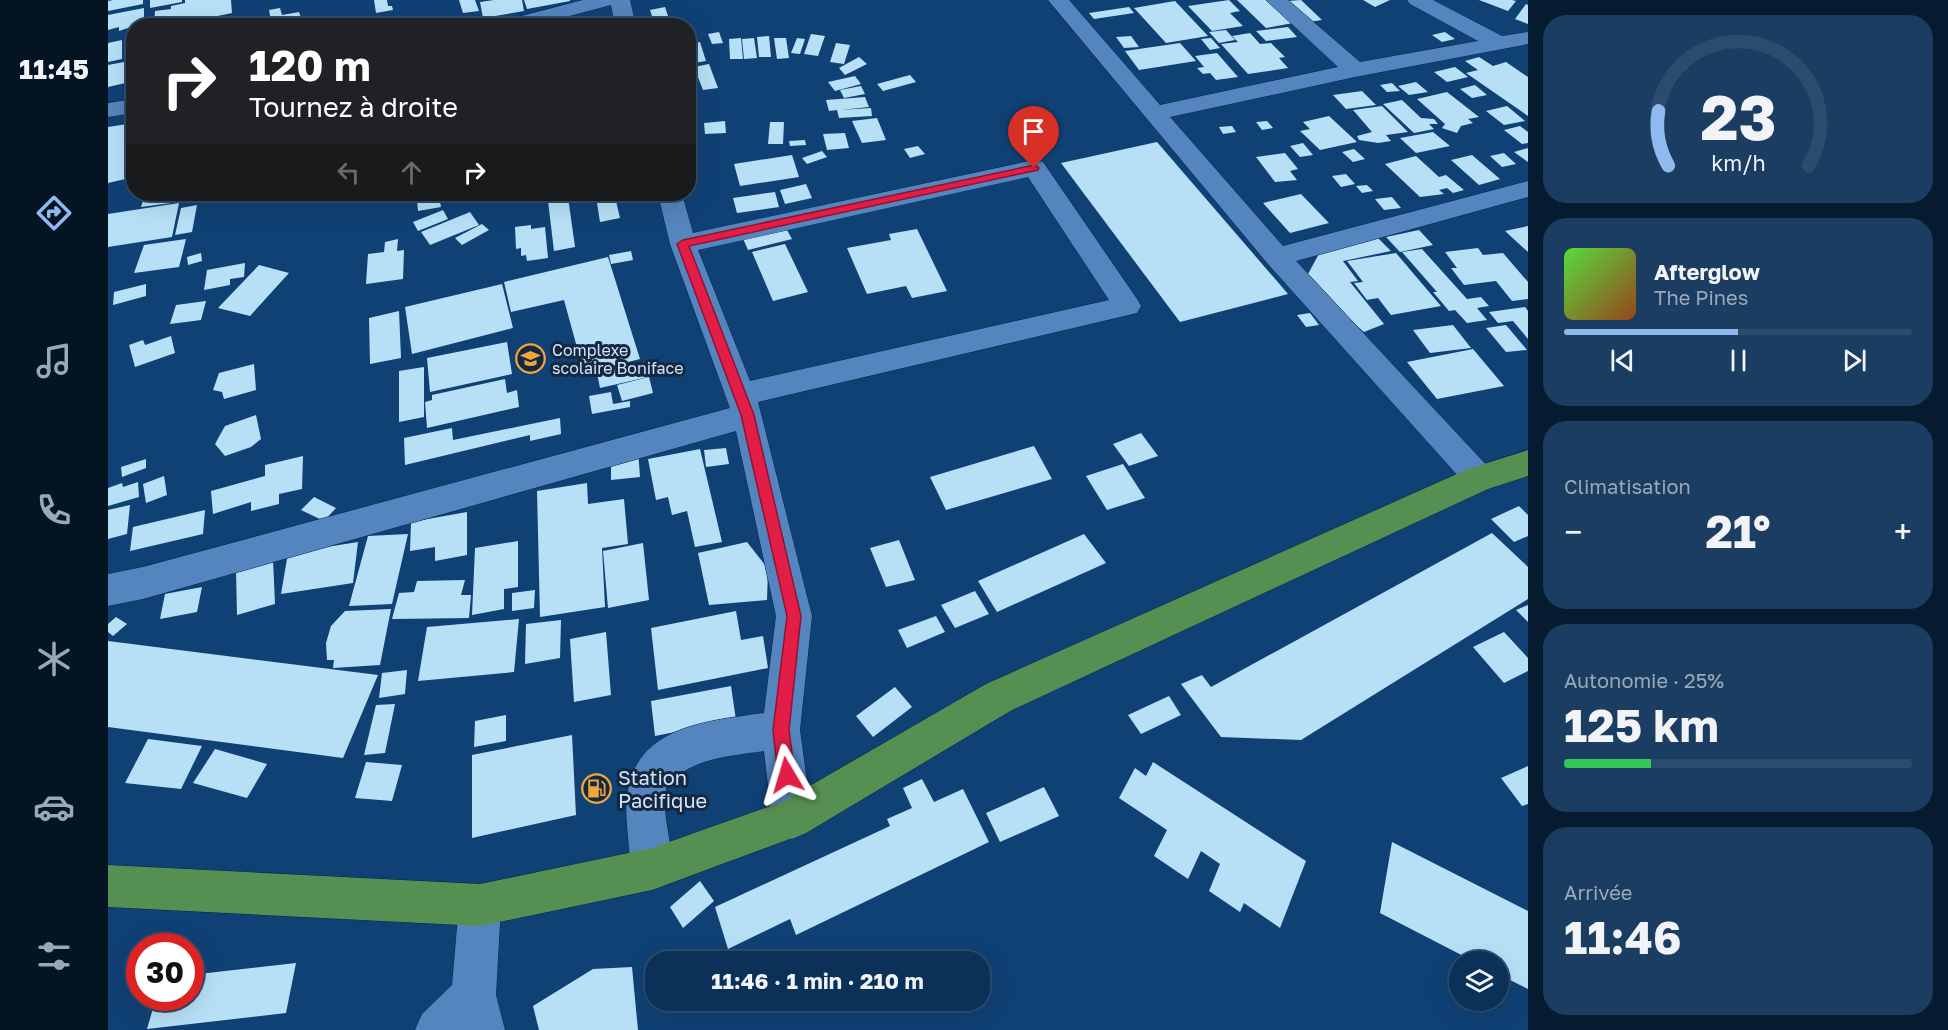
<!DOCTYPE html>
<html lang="fr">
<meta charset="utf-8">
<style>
:root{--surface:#0c3158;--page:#1a3d61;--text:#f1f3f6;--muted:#9aa9ba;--line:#2c4c6e;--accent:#90b9f0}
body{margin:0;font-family:"Golos Text",sans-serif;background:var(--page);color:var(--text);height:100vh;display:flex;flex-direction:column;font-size:22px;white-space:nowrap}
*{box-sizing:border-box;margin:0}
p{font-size:20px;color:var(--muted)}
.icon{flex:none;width:33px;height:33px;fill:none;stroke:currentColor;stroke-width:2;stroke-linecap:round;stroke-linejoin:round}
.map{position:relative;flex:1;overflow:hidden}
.panel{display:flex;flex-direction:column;gap:15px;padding:15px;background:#071b30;width:420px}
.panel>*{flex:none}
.top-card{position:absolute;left:18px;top:18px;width:570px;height:183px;border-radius:24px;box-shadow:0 6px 24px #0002,0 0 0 2px var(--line);background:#202124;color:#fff;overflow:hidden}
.controls{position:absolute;left:1341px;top:951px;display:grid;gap:12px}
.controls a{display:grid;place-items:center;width:60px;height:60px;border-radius:50%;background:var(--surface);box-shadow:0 6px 24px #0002,0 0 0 2px var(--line);font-size:30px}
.speed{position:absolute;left:18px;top:933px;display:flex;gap:12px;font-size:30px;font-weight:700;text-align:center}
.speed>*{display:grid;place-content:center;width:78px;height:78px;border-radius:50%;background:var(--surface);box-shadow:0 6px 24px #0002,0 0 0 2px var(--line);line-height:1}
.speed .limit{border:9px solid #d22;background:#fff;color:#111}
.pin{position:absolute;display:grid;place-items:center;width:51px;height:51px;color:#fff;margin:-62px -26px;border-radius:50% 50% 50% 0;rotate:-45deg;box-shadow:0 0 6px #0007}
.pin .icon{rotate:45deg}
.me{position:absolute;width:66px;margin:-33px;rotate:353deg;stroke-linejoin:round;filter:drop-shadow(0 0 4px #0008)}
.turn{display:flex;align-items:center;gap:21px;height:126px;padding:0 24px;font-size:27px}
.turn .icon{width:78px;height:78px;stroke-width:2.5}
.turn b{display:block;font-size:42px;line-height:51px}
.lanes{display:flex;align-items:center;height:57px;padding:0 24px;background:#0003;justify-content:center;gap:30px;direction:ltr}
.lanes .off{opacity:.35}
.big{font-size:45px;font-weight:700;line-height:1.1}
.panel .card{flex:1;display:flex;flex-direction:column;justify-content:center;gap:9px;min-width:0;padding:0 21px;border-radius:24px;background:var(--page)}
.panel .dial{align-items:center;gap:0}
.dial svg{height:156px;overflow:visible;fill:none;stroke:var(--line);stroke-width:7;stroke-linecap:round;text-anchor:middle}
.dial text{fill:var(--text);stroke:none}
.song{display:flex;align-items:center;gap:18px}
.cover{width:72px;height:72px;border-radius:9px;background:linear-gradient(135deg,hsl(110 70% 55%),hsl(20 70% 35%))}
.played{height:6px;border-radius:3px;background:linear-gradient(90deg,var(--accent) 50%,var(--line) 50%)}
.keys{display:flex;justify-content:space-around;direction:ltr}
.heat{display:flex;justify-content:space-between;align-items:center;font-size:33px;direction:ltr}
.charge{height:9px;border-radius:4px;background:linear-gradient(90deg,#34c759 25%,var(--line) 0)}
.trip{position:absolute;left:537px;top:951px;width:345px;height:60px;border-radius:24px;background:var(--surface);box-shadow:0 6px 24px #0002,0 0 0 2px var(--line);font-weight:700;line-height:60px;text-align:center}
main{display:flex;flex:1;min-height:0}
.tabs{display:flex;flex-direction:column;width:108px;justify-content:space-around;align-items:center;background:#051423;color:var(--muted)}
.tabs .icon{width:42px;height:42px}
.tabs .current{color:var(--accent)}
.tabs b{font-size:27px;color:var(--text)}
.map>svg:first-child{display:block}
.building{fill:#b7e0f7}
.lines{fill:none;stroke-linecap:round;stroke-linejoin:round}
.minor-casing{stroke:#02274e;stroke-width:1}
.major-casing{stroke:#02274e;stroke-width:1}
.minor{fill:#5585be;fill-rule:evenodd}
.major{fill:#568f52;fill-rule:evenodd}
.route{fill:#e11d48;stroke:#92132f;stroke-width:1.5}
.labels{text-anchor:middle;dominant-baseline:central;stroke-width:6;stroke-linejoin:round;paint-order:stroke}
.poi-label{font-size:16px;fill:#d0e4fd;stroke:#142840;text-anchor:start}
.near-poi-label{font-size:20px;fill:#d0e4fd;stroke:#142840;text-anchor:start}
</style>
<main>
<nav class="tabs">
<b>11:45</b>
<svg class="icon current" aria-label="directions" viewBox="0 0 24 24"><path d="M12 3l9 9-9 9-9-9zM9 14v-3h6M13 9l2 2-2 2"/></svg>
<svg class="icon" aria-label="music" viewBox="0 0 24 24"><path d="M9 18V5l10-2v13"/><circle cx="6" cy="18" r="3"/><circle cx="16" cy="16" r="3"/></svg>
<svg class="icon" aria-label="phone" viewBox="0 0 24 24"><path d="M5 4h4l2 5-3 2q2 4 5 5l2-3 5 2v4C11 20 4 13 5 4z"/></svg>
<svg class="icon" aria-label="climate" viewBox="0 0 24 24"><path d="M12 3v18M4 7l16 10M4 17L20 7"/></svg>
<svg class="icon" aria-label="car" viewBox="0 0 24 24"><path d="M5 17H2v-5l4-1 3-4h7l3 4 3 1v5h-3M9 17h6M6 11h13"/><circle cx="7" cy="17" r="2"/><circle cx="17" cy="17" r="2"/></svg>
<svg class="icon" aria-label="filters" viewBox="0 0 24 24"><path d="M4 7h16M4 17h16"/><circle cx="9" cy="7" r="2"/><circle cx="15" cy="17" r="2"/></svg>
</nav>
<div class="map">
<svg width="1420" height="1030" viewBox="0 0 1420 1030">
<rect width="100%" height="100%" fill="#104175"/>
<g class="building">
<polygon points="5,0 35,0 35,4 0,11 0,1"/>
<polygon points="42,0 74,0 74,2 42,8"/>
<polygon points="77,0 123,0 124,13 61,26 46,26 47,11 63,9 63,6 77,3"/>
<polygon points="266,0 279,0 280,6 284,6 285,10 268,13"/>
<polygon points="351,0 367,0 371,11 355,13"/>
<polygon points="386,0 414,0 416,11 375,18 372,2"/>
<polygon points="416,0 462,0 462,1 419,9"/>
<polygon points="1121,0 1132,11 1122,13 1135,26 1104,31 1080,6"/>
<polygon points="1129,0 1160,0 1185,23 1158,28"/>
<polygon points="1193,0 1214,20 1201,22 1180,1"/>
<polygon points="1255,0 1282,0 1267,7"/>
<polygon points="1371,0 1404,0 1408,1 1400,11"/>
<polygon points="1067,1 1100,36 1058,43 1026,8"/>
<polygon points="1418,4 1420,5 1420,24 1407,19"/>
<polygon points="557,7 562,22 547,25 542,10"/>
<polygon points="1021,7 1026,13 986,19 981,13"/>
<polygon points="36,8 36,26 26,26 11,31 11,27 0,30 0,15"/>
<polygon points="172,8 174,15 191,12 194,21 164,26 161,10"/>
<polygon points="130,17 131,26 94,26 94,25"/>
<polygon points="1180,27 1189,37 1158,41 1148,31"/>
<polygon points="1118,30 1127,40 1111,43 1101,32"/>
<polygon points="611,32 615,43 604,44 600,34"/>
<polygon points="1337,32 1347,39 1334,42 1324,35"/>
<polygon points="1142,33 1152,44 1163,43 1177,57 1171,58 1180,68 1140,74 1113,44 1130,42 1124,36"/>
<polygon points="703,34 717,36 710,56 696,54"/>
<polygon points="661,36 663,57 651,57 649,37"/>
<polygon points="1023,36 1031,47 1016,48 1008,37"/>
<polygon points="26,38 26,60 20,61 20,39"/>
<polygon points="633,38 635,59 622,59 621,39"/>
<polygon points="646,38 649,58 636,59 634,39"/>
<polygon points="666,38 678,38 681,58 669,59"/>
<polygon points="689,38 697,39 692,54 683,53"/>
<polygon points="1103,38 1112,48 1102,50 1093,39"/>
<polygon points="14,40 14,59 0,62 0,43"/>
<polygon points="592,42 598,61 586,63 580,44"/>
<polygon points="728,43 742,45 736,64 722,62"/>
<polygon points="1072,43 1088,61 1031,70 1017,51"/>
<polygon points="1109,53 1130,77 1108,80 1102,73 1095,74 1089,68 1096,67 1087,56"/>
<polygon points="751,57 759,64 737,75 731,68"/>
<polygon points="1371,57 1385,66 1398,62 1420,77 1420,116 1358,73 1370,70 1357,61"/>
<polygon points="16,62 16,70 26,68 26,81 0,87 0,65"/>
<polygon points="601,64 610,88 595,90 586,67"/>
<polygon points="1347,67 1360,77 1339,82 1326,72"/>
<polygon points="802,75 808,82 775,91 769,84"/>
<polygon points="747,76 753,84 727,91 720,82"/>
<polygon points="1308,82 1320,92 1301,95 1290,86"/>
<polygon points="1284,83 1292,91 1279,92 1272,85"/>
<polygon points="1367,85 1379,95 1364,98 1352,89"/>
<polygon points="753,86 757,94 736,98 732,90"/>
<polygon points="1254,91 1268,105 1238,109 1225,95"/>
<polygon points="1339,92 1371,117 1360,119 1365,123 1353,126 1349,133 1334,128 1337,124 1309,99"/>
<polygon points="757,97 761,107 733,110 763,108 764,116 731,118 729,110 721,111 718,100"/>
<polygon points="1294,100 1313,118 1326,119 1330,124 1321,124 1326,129 1306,133 1275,104"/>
<polygon points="1274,106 1300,132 1278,135 1283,141 1270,143 1251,140 1249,136 1264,132 1245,110"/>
<polygon points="1399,106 1417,121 1396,125 1378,111"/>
<polygon points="1221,116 1249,142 1212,150 1192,131 1202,129 1195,122"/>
<polygon points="769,118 778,140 754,143 744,121"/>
<polygon points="617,121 618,133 597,134 596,123"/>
<polygon points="1159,121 1165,128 1154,130 1148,122"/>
<polygon points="662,122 676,122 675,144 660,144"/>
<polygon points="26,123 26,177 0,183 0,127"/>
<polygon points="1124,126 1128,132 1115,134 1111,127"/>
<polygon points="1412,126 1420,132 1420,143 1414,144 1396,130"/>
<polygon points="1325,132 1342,146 1308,153 1292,138"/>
<polygon points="737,133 741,148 719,150 715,134"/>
<polygon points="697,140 698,145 682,146 681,141"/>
<polygon points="1049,142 1180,294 1072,322 953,163"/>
<polygon points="1195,143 1205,155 1192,157 1182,146"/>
<polygon points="810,146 817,154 802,158 796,149"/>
<polygon points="1420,148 1420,162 1406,152"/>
<polygon points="1246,149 1257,159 1245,162 1234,152"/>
<polygon points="714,151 719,157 699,164 694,158"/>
<polygon points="1177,153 1190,169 1182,171 1189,180 1167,182 1148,157"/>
<polygon points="1396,153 1408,164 1394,167 1382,156"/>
<polygon points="684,155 691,177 632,186 626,164"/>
<polygon points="1364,155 1392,179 1371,185 1343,160"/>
<polygon points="1308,156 1331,177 1338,175 1356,190 1345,193 1339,188 1331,190 1336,194 1312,197 1277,164"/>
<polygon points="1238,174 1247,184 1233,187 1224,176"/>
<polygon points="698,184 704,198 677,204 672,190"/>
<polygon points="1259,185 1265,191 1254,193 1248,186"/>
<polygon points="667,192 671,207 629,213 625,198"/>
<polygon points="65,194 63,203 33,207 37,195"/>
<polygon points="1193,194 1221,223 1182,233 1155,203"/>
<polygon points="331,195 333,207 310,211 309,200"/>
<polygon points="460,197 467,247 446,251 440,201"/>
<polygon points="1284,197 1293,208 1276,210 1267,199"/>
<polygon points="508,201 512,218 492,222 489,203"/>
<polygon points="71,203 64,237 0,247 0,214"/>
<polygon points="89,205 84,232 67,235 73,208"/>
<polygon points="335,210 340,219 310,231 305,222"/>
<polygon points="362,212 371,225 322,245 313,232"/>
<polygon points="675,223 684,239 640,250 633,234"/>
<polygon points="374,224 381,230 354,245 347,238"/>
<polygon points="423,225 423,229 437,227 440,258 419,261 418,255 413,256 413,248 408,249 407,227"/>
<polygon points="1420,226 1420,252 1397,231"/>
<polygon points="809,229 839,291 804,298 798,286 759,294 739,248 783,240 781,234"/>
<polygon points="1311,230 1325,245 1292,252 1278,237"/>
<polygon points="1270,238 1283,251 1235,261 1250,281 1242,282 1276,324 1256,332 1243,321 1200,274 1213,250"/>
<polygon points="78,239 71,267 26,273 36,245"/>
<polygon points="290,239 289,251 296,250 295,279 258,284 260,254 276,252 277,242"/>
<polygon points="677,244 700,292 665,301 644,252"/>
<polygon points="1370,248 1375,255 1395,253 1420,282 1420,299 1404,301 1388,281 1356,285 1343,268 1349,268 1337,252"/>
<polygon points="1314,249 1359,299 1373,297 1381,306 1369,308 1379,320 1359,323 1347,310 1341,311 1325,292 1329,292 1294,252"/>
<polygon points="523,251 525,260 503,264 501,255"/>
<polygon points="93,253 94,261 80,265 79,257"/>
<polygon points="1288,253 1333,306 1283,315 1270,298 1259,300 1246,283 1255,282 1239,261"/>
<polygon points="500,257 532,359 476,373 456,300 403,312 396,282"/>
<polygon points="137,263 136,277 122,279 122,285 96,290 99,270"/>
<polygon points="151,265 181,273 142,316 110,308"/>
<polygon points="38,284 38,296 5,305 6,292"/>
<polygon points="394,284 405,328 304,354 297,307"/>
<polygon points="98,301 93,320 62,324 68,305"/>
<polygon points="1417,307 1420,311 1420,339 1405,321 1390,323 1381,312"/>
<polygon points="291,311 293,358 262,364 261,318"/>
<polygon points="1202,313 1211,325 1198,327 1189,315"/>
<polygon points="1345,325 1363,348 1322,353 1305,330"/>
<polygon points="1398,325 1419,350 1398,352 1378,328"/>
<polygon points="63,336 67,353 27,367 21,345 35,340 37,345"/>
<polygon points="399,342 404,374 322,392 319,358"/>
<polygon points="1365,349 1396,386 1329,399 1299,362"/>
<polygon points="536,362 540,377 492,388 489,373"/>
<polygon points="146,364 148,390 116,399 114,392 105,390 111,373"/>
<polygon points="316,367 316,417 291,422 291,371"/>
<polygon points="541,377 545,393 514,401 509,385"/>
<polygon points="397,379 399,393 409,390 411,407 319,428 317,402 324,400 324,395"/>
<polygon points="503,392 505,404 522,401 522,407 484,414 481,396"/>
<polygon points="148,415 153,439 143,447 117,456 107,444 117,426"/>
<polygon points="452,418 453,434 422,441 422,435 297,465 296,438 344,428 345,440"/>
<polygon points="1033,433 1050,456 1021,466 1005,444"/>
<polygon points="926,446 944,479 838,510 822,477"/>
<polygon points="618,448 621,464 598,467 596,450"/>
<polygon points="592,449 614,542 587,547 579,511 564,515 560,497 548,500 540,459"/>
<polygon points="530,450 532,477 503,480 503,453"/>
<polygon points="195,456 194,489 171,494 171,504 143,511 143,502 105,514 103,491 157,476 157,465"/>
<polygon points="38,459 38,468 14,477 13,467"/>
<polygon points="1015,464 1037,498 999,510 978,476"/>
<polygon points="56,476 59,495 38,503 35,484"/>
<polygon points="30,482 31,497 0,506 0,488 14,483 15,487"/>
<polygon points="479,483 480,504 516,499 520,544 494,548 497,607 432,617 429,491"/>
<polygon points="206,497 228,508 216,521 193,510"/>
<polygon points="22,505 19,534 0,539 0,510"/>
<polygon points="1411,506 1420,515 1420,536 1406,542 1383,519"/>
<polygon points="97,510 95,534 22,551 25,527"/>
<polygon points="359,512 359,555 327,561 327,547 302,551 303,522"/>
<polygon points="1384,533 1420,567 1420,599 1193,740 1113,737 1073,684 1094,675 1103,687"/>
<polygon points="300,534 284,604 241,606 260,536"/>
<polygon points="976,534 998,563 889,612 870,581"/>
<polygon points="791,540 807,580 778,587 762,548"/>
<polygon points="410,541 410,587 396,589 396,609 364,615 367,548"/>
<polygon points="250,542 245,583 173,594 180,553"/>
<polygon points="639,542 660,569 659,600 601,605 590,553"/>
<polygon points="535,543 541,600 500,608 495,551"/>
<polygon points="165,560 167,604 129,615 128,571"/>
<polygon points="357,580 353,595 363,595 361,618 284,619 291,593 306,592 309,581"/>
<polygon points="94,587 89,612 52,619 57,594"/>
<polygon points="427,590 426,608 404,611 404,593"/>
<polygon points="867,591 881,614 847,628 833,605"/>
<polygon points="1420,605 1420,622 1408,610"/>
<polygon points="283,609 272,665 225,668 226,660 219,660 218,643 223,626 237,611"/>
<polygon points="628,611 633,640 655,636 660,668 550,690 543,628"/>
<polygon points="828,616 837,632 799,648 790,630"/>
<polygon points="8,617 19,624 5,636 0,632 0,624"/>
<polygon points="411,619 406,672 310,681 319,627"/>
<polygon points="453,620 452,658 417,664 418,624"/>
<polygon points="498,632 503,695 466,702 462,639"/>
<polygon points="1396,632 1420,658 1420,671 1396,683 1365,647"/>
<polygon points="0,641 270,675 235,758 0,727"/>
<polygon points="299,670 297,694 271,698 274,673"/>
<polygon points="623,686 628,720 547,736 543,701"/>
<polygon points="787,687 804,707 765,737 748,716"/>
<polygon points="1061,696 1073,715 1033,734 1020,715"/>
<polygon points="287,704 277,753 256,755 268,705"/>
<polygon points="398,715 398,741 366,747 367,721"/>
<polygon points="464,735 468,815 364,838 364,755"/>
<polygon points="40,739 94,746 73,789 17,783"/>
<polygon points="107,749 159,764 139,798 85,783"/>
<polygon points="258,762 294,765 284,801 247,798"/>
<polygon points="1045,762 1198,861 1172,928 1136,903 1132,912 1101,891 1112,864 1093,851 1080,879 1046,856 1059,830 1011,798 1027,768 1038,776"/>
<polygon points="1420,766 1420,804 1414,806 1393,778"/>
<polygon points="814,779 826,802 855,789 881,842 688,935 682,919 620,949 607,907 782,826 779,819 804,808 795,788"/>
<polygon points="936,787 951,816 892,842 878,813"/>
<polygon points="1284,842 1420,911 1420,989 1390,974 1390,962 1367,962 1272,913"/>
<polygon points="592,881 606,901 575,928 562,907"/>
<polygon points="188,963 178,1013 39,1029 48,998 82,998 82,975"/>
<polygon points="524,967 530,1030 431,1030 425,1006 485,969"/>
</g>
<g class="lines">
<defs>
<g id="minor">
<polygon points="475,0 522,0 528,26 507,26 503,5 424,26 387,26 390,22"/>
<polygon points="940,0 961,0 1052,105 1230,67 1158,0 1180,0 1252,62 1370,41 1302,4 1299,0 1325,0 1394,36 1420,32 1420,44 1247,77 1062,117 1175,246 1420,181 1420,197 1188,261 1382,469 1387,478 1382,487 1371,491 1360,487 1160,264"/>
<polygon points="26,99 26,113 0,117 0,103"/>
<path d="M926,160L935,162L1029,299L1033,306L1029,313L650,402L704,616L692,730L704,819L698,833L684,839L670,833L664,819L656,751C622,756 584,758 559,785C550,817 572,852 559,884L544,890L529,884C521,865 521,845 519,825C511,731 581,723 656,713L668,616L628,431L35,599L0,606V574L35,567L622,408L562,244L550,194H574L585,233ZM920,177L1001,300L642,381L590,250Z"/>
<polygon points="372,884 387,890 393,905 388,995 397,1030 307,1030 314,1014 344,985 351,905 357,890"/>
</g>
<polygon id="major" points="1420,450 1420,476 1380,489 904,710 698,833 544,890 372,926 0,907 0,865 372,884 544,848 674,802 878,684 1360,469"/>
</defs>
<use href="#minor" class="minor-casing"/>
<use href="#major" class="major-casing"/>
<use href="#minor" class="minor"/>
<use href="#major" class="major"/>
</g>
<polygon class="route" points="926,165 931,168 930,170 581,246 646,415 693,616 681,730 687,775 684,780 679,783 673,780 670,775 665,730 679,616 633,415 569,244 575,240"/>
<defs>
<symbol id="school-ring" viewBox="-11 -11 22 22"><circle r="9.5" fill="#142840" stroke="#eea73d" stroke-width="1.5"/><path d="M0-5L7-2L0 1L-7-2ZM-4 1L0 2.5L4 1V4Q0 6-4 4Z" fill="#eea73d"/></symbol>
<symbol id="fuel-ring" viewBox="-11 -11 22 22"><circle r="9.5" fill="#142840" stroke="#eea73d" stroke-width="1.5"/><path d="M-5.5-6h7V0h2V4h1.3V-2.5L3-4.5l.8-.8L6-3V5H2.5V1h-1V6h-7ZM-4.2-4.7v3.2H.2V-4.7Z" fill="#eea73d"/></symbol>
</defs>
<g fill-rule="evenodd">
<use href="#school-ring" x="406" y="342" width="33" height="33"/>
<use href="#fuel-ring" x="472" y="772" width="33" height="33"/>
</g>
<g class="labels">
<g class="poi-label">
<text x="444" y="350">Complexe<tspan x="444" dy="18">scolaire Boniface</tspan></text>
</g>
<g class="near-poi-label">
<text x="510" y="777">Station<tspan x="510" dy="23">Pacifique</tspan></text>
</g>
</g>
</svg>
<div class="controls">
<a><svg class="icon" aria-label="layers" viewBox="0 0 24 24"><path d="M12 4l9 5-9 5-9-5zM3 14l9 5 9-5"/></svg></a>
</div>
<div class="speed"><div class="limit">30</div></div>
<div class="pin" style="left:926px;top:168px;background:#d93025"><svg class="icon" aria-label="arrive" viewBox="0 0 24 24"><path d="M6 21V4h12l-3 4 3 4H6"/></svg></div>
<svg class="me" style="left:679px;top:775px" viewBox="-20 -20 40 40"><path d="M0-17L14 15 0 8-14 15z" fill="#e11d48" stroke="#fff" stroke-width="4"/></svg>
<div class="trip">11:46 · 1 min · 210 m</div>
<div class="top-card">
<div class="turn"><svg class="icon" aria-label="right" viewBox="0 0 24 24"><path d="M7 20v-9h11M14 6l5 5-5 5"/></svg><div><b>120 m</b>Tournez à droite</div></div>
<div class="lanes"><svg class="icon off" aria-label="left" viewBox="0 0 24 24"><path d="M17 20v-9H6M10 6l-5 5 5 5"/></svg><svg class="icon off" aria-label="ahead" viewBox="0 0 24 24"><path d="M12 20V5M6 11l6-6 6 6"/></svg><svg class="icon" aria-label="right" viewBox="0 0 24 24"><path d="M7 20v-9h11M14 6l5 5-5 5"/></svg></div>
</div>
</div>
<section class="panel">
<div class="card dial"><svg viewBox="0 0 100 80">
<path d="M14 69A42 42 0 1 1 86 69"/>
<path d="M14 69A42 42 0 0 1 9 41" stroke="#90b9f0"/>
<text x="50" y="56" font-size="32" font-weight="700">23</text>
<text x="50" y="72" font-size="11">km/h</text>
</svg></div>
<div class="card">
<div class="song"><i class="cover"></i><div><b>Afterglow</b><p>The Pines</p></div></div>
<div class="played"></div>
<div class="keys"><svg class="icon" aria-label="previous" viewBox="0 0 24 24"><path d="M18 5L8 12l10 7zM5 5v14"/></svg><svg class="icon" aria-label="pause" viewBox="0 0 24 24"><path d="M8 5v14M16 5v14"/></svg><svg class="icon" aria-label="next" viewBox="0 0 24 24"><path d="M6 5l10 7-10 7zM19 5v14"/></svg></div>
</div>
<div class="card"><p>Climatisation</p>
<div class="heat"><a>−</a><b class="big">21°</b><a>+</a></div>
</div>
<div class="card"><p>Autonomie · 25%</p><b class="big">125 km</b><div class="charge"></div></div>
<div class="card"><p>Arrivée</p><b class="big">11:46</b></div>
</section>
</main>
